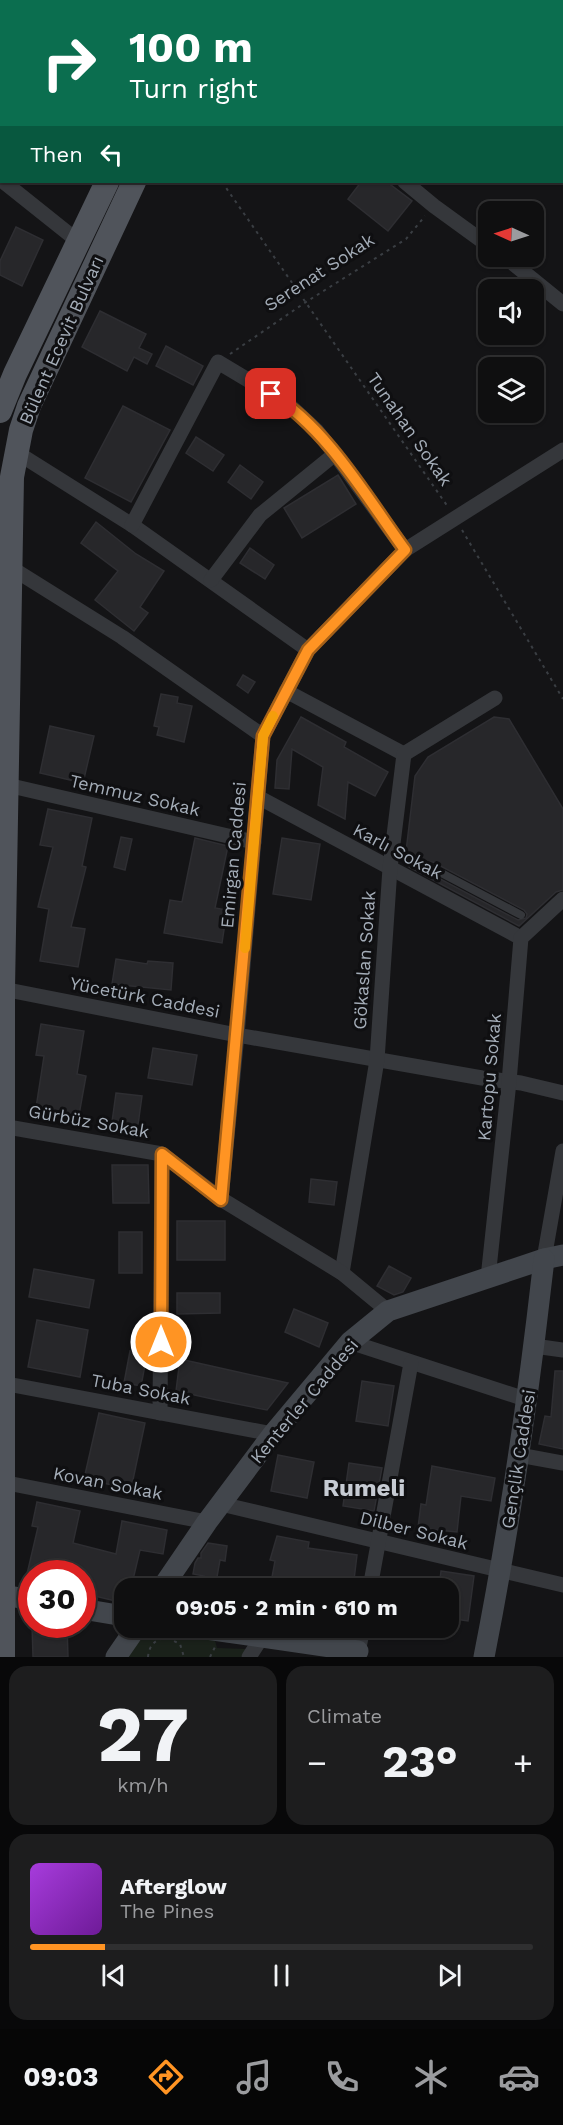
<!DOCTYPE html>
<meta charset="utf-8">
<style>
:root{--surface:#0f0f10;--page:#1d1d1e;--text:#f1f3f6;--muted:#9b9c9f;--line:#2f2f30;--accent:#ff9423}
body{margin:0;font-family:"Work Sans",sans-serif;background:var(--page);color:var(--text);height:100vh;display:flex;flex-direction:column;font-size:22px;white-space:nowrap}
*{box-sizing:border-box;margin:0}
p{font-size:20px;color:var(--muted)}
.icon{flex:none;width:33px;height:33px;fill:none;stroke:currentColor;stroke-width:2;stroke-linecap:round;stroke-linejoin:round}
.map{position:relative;height:1657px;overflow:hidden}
.details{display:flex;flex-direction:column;gap:9px;padding:9px;background:#080809;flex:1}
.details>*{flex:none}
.banner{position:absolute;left:0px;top:0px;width:564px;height:183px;box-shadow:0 2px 4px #0004,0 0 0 2px var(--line);background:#0b6e4f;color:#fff;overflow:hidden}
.needle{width:39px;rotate:273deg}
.fabs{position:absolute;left:478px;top:201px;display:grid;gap:12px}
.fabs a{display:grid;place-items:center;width:66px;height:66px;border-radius:12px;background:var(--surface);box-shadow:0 2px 4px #0004,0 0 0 2px var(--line);font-size:30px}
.speed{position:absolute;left:18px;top:1560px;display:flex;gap:12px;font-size:30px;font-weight:700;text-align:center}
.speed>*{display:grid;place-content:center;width:78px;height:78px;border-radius:50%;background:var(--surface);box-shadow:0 2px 4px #0004,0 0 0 2px var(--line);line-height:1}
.speed .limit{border:9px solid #d22;background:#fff;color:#111}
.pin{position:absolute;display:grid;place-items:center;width:51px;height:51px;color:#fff;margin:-26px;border-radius:12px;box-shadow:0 3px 9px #0006}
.me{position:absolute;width:66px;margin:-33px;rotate:0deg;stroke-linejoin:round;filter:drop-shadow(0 0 4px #0008)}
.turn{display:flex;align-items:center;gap:21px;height:126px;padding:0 30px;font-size:27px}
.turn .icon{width:78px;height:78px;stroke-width:2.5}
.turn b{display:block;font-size:42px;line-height:51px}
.then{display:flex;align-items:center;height:57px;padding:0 30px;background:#0003;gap:12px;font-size:22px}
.big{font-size:45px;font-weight:700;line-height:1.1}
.details .card{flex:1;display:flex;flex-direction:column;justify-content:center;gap:9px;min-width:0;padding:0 21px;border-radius:18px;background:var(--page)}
.details .dial{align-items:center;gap:0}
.dial b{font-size:78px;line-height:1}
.song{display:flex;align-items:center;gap:18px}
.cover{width:72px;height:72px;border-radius:9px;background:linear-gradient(135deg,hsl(280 70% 55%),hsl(280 70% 35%))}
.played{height:6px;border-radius:3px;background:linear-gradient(90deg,var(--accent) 15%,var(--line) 15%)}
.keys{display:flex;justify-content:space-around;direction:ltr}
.heat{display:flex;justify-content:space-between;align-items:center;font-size:33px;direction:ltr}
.details .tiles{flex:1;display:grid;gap:9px;grid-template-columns:1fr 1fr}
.card:last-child{grid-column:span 2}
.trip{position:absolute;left:114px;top:1578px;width:345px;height:60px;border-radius:18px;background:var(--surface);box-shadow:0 2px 4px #0004,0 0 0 2px var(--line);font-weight:700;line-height:60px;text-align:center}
.tabs{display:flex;height:96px;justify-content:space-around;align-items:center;background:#060606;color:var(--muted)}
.tabs .icon{width:42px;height:42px}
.tabs .active{color:var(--accent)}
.tabs b{font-size:27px;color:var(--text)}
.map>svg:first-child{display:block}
.green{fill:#1a211a}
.building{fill:#27272a;stroke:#2e2e32;stroke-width:1.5;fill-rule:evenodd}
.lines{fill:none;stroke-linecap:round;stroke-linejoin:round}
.path{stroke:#3a3e43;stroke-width:2;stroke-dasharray:3 4.5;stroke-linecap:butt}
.lane{stroke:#35373b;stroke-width:8}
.street{stroke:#35373b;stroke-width:15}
.secondary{stroke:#42464c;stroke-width:21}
.primary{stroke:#50545b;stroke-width:24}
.route-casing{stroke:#a66017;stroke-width:15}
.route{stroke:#ff9423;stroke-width:10}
.slow{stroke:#f59e0b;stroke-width:10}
.labels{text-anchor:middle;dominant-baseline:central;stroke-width:6;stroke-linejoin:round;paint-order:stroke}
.street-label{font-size:18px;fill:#a4adb8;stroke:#0f0f11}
.district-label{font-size:24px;font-weight:bold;fill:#c6cbd3;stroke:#0f0f11}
</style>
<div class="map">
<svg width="563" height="1657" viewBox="0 0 563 1657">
<rect width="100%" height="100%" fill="#141416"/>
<polygon class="green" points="146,1630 214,1637 217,1648 247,1649 241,1657 128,1657"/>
<g class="building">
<polygon points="361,182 387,182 412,201 388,231 348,199"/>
<polygon points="16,227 43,240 22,286 0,275 0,261"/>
<polygon points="100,311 146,334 139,348 152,354 147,364 134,357 127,371 82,347"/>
<polygon points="166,346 203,366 193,385 156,366"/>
<polygon points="123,406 170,430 131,502 85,478"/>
<polygon points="196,437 224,455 213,471 186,453"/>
<polygon points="240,465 263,482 251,499 228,482"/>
<polygon points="338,475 356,504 302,538 284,508"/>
<polygon points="96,522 136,554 164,571 140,607 148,613 134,631 95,600 118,571 81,543"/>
<polygon points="250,548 274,565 265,579 240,563"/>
<polygon points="243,675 255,682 248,693 237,685"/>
<polygon points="161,694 178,697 177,703 192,706 184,742 157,735 159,727 154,726"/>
<polygon points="301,717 346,742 344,747 388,772 375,796 348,782 345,819 318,805 323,767 292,749 289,789 275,788 277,760"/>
<path d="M494,717L509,719L563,809V890L556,892L519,926L409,867L405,860L415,776L428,757ZM427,862H433L524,910L527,914L526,918L518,920L427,872L424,867Z"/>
<polygon points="50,726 94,736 83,783 40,773"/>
<polygon points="48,809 92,818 82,866 86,867 71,927 85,929 78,967 40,961 49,909 38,907 53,847 40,845"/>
<polygon points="121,837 132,839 125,870 114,867"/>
<polygon points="195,838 228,846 215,908 227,910 222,943 164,933 170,900 182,902"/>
<polygon points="282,838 320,844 311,900 273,894"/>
<polygon points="116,959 147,964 148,961 173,963 171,990 112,984"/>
<polygon points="41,1024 84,1031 77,1074 86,1076 79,1115 36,1108 44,1056 36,1055"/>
<polygon points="153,1048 197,1055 192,1085 148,1078"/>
<polygon points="116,1093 142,1096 138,1125 112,1122"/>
<polygon points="112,1165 148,1165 149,1203 113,1203"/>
<polygon points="311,1179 337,1182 334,1205 309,1202"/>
<rect x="177" y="1221" width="48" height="39"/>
<rect x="119" y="1232" width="23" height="41"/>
<polygon points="389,1266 411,1278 403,1292 394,1295 377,1286"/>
<polygon points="34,1269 94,1280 89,1308 29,1297"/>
<polygon points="177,1293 220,1293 220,1313 177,1314"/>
<polygon points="294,1309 328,1323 319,1347 285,1332"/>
<polygon points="37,1320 88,1330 80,1377 28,1367"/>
<polygon points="130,1351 147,1355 141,1386 124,1383"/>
<polygon points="180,1359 238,1372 288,1383 267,1410 217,1400 176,1391"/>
<polygon points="555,1371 563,1371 563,1449 539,1444 545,1416 551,1417"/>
<polygon points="362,1381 394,1386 388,1426 356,1421"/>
<polygon points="99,1413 145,1423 131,1489 84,1479"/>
<polygon points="278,1455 314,1462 307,1498 271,1491"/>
<polygon points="349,1463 382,1468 374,1511 343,1506"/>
<polygon points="432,1466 495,1478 491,1501 461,1496 457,1532 418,1528 421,1504 426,1505"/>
<polygon points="37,1502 80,1511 73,1543 116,1554 122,1521 167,1530 163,1554 140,1550 131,1588 124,1588 124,1603 82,1593 86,1574 27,1574 38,1527 32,1526"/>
<polygon points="277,1536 309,1542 308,1548 357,1555 353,1588 270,1588 275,1561 270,1560"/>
<polygon points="208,1543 227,1546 225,1561 220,1560 215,1588 197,1588 204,1576 193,1574 195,1563 198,1558 201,1558 201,1553"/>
<polygon points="441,1571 474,1576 468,1621 448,1618 448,1588 439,1588"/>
<polygon points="32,1624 67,1624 68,1657 33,1657"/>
</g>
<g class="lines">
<g class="path">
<polyline points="222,182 448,507"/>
<polyline points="230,354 306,302 406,239 425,216"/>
<polyline points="462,530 563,699"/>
<path d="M148,1657C149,1645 156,1638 168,1638L180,1644L184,1657"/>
<polyline points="210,1657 215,1647"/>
</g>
<polyline class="lane" points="430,867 521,915"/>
<g class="street">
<polyline points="45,0 46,2"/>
<polyline points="89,0 90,2"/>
<polyline points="524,2 525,0"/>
<polyline points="0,53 2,52"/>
<polyline points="4,182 79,242"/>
<polyline points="405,182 434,206 489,246"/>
<polyline points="504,256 563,304"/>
<polyline points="16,452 132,525 308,650"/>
<polyline points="335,454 405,550"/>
<polyline points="132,525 218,362 288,404 317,431 335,454 260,515 211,580"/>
<polyline points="10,567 122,637 263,736"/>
<polyline points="286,691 404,754"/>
<polyline points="7,785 254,842"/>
<polyline points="258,797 521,938"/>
<polyline points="3,989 237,1035 482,1078 521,1083 563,1093"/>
<polyline points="2,1126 162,1154 160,1413"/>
<polyline points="162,1154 221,1199"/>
<polyline points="544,1259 563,1151"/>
<polyline points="342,1273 377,1060 390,868 404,754 495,698"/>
<polyline points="488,1278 509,1082 521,938 563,899"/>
<polyline points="388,1311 342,1273 221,1199 237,1035 263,736 308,650 405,550 563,450"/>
<polyline points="350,1342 528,1400"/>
<polyline points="534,1346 563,1350"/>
<polyline points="2,1383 273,1434"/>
<polyline points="519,1455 563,1463"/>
<polyline points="2,1482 207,1522"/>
<polyline points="221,1504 563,1585"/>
<polyline points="370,1588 411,1363"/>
<polyline points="249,1657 262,1637"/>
<polyline points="357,1657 363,1628"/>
</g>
<g class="secondary">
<polyline points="383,0 384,2"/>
<polyline points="429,0 431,2"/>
<polyline points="562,112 563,112"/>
<polyline points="562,143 563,143"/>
<polyline points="162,1588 207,1522 273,1434 350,1342 388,1311 544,1259 563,1255"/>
<polyline points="3,1595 32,1600"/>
<polyline points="82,1609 124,1616"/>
<polyline points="199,1628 358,1651"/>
<polyline points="116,1657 136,1628"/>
<path d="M484,1657C510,1525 529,1393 544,1259"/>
</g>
<g class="primary">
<polyline points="188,2 189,0"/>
<polyline points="218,2 219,0"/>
<polyline points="0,411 15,374 107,182"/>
<polyline points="3,1657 3,989 12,477 21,430 29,406 134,182"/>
</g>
</g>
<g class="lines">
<defs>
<path id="route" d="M161,1342L162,1154L221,1200L263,736L308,650L405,550C367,498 327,428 271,394"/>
</defs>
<use href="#route" class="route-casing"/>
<use href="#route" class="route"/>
<polyline class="slow" points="245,948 263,736 273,716"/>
</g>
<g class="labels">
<g class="street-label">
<text transform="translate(319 272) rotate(-33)">Serenat Sokak</text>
<text transform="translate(61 340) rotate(-66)">Bülent Ecevit Bulvarı</text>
<text transform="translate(410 429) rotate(55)">Tunahan Sokak</text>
<text transform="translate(135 795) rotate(13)">Temmuz Sokak</text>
<text transform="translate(398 851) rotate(28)">Karlı Sokak</text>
<text transform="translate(233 855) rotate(-85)">Emirgan Caddesi</text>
<text transform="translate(364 960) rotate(-86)">Gökaslan Sokak</text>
<text transform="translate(145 997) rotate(11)">Yücetürk Caddesi</text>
<text transform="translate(489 1077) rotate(-85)">Kartopu Sokak</text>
<text transform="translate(89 1121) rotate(10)">Gürbüz Sokak</text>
<text transform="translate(141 1389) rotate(11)">Tuba Sokak</text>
<text transform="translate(304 1401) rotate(-50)">Kenterler Caddesi</text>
<text transform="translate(518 1459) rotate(-81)">Gençlik Caddesi</text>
<text transform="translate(108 1483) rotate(11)">Kovan Sokak</text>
<text transform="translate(414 1530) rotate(14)">Dilber Sokak</text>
</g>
<g class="district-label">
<text x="364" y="1488">Rumeli</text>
</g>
</g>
</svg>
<div class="fabs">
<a><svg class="needle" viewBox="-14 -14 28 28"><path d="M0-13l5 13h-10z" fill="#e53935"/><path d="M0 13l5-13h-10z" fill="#9b9c9f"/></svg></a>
<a><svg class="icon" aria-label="sound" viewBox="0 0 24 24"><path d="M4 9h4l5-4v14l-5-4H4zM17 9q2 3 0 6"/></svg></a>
<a><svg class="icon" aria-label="layers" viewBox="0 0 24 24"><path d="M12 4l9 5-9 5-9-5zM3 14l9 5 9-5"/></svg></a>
</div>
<div class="speed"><div class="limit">30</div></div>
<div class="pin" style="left:271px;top:394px;background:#d93025"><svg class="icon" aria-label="arrive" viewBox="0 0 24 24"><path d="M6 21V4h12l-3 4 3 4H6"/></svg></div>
<svg class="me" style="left:161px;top:1342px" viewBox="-20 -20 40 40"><circle r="17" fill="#ff9423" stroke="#fff" stroke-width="3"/><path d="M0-11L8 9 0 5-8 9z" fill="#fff"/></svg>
<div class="trip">09:05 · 2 min · 610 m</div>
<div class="banner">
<div class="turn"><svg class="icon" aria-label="right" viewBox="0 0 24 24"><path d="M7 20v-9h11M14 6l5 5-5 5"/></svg><div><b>100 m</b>Turn right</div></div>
<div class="then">Then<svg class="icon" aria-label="left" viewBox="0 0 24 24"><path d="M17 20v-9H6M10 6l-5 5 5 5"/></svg></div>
</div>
</div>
<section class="details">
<div class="tiles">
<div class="card dial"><b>27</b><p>km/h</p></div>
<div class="card"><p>Climate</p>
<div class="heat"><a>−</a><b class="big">23°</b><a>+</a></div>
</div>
<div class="card">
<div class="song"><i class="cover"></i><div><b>Afterglow</b><p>The Pines</p></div></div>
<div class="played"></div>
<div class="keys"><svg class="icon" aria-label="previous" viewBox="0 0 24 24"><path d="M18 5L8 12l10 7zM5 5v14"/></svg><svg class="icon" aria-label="pause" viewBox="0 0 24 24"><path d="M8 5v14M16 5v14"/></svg><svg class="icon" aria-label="next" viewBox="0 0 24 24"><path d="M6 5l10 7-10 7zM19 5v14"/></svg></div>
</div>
</div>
</section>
<nav class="tabs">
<b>09:03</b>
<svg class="icon active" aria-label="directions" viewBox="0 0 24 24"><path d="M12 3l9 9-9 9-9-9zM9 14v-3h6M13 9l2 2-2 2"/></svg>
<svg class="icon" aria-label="music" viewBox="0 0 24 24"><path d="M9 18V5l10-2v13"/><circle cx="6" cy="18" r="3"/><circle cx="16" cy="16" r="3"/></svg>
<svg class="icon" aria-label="phone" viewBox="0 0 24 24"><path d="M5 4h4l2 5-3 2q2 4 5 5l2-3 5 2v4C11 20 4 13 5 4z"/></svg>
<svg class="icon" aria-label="climate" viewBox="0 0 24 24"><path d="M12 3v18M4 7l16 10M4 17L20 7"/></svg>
<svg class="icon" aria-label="car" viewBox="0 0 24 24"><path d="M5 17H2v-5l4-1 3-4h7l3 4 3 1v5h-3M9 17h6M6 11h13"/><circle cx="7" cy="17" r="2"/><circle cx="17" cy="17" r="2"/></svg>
</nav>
